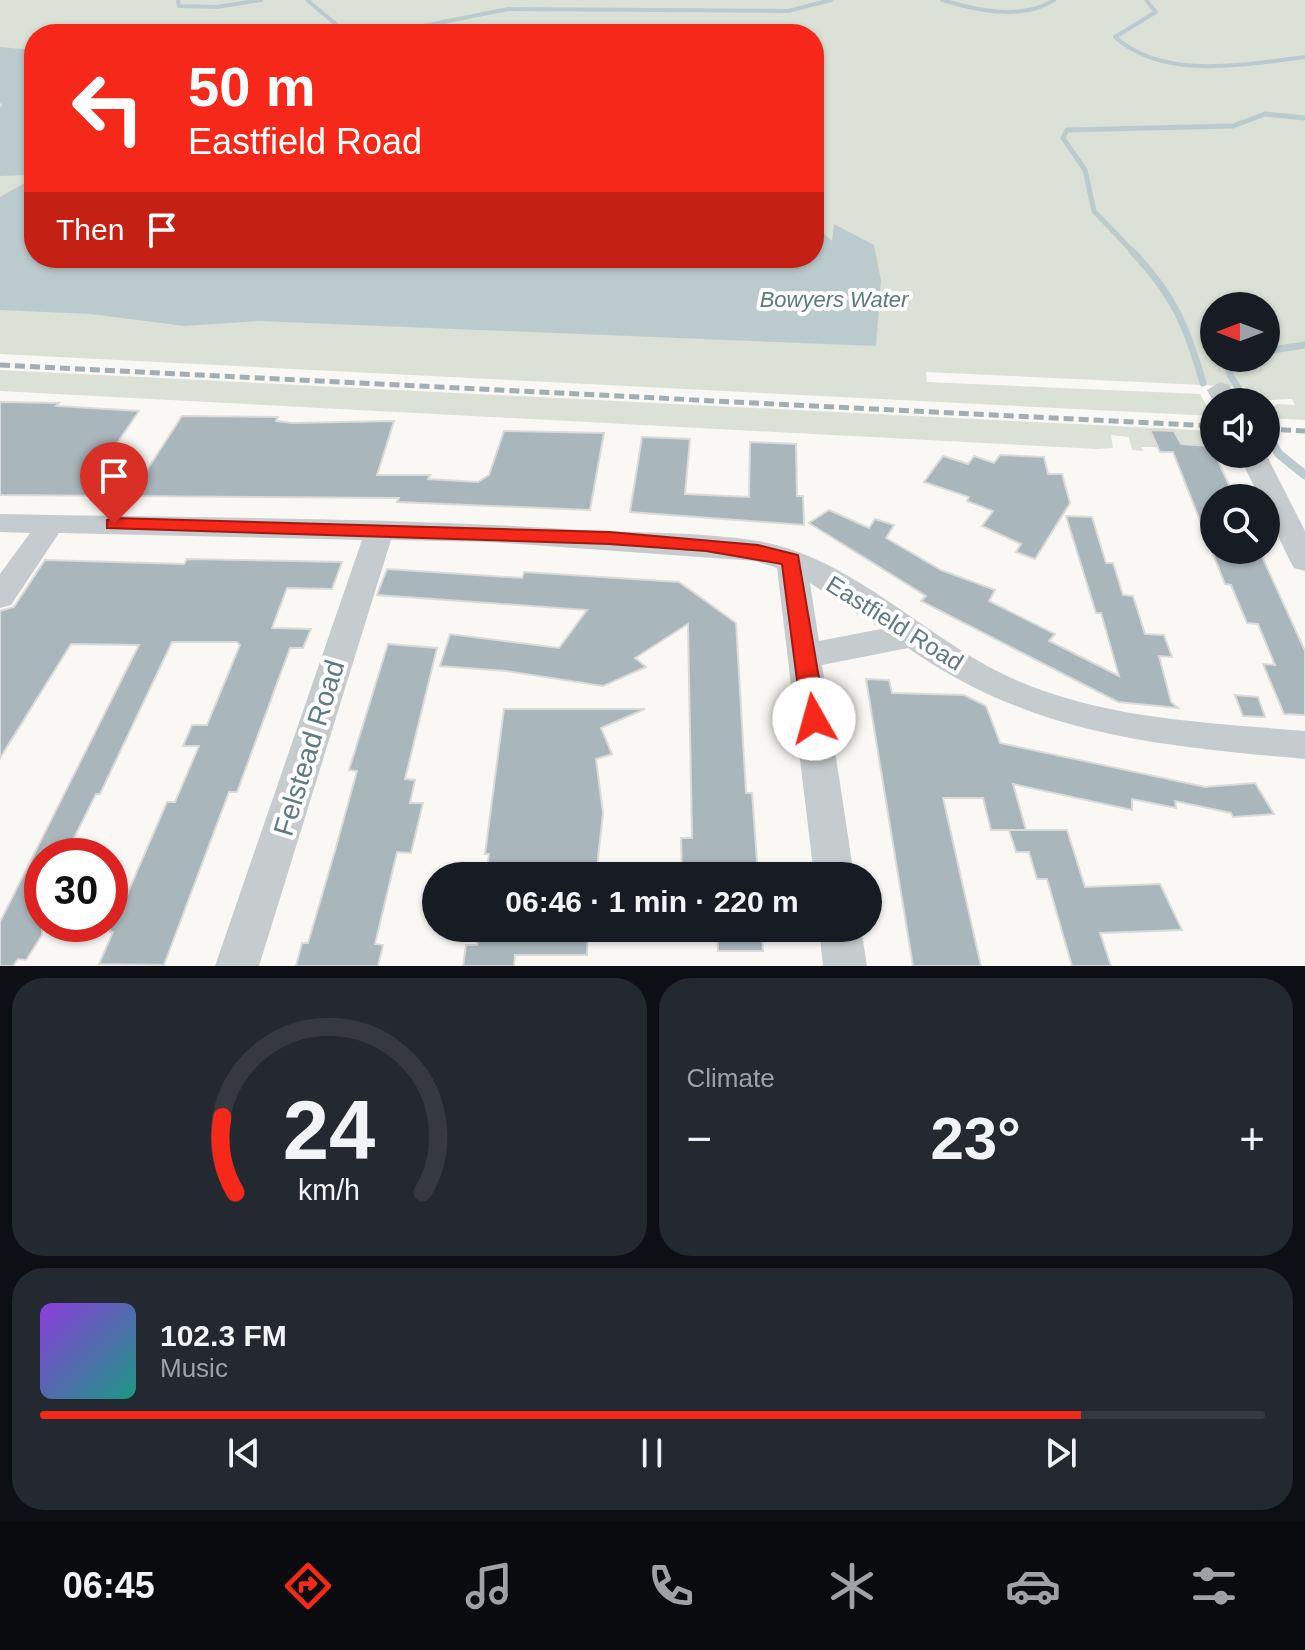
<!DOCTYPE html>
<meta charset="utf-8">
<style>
:root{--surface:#171b24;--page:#242831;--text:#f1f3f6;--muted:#9ea1a6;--line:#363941;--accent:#f52819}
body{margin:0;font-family:Arial,sans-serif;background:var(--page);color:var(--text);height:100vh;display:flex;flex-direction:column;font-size:30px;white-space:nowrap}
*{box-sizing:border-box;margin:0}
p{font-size:26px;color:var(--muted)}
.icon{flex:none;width:44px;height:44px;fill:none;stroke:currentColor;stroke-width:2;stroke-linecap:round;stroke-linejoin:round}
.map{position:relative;height:966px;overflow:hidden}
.details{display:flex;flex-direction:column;gap:12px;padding:12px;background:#0d0f14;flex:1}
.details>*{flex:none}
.top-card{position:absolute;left:24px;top:24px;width:800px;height:244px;border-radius:32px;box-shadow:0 2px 6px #0004;background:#f52819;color:#fff;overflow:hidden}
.needle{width:52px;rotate:270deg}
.fabs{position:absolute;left:1200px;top:292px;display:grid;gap:16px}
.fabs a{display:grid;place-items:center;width:80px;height:80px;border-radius:50%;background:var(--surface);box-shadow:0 2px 6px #0004;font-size:40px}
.speed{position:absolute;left:24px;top:838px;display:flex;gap:16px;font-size:40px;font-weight:700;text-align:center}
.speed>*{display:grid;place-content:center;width:104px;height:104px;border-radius:50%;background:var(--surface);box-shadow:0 2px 6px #0004;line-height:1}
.speed .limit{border:12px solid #d22;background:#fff;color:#111}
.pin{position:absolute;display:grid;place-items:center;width:68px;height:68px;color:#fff;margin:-82px -34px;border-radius:50% 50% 50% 0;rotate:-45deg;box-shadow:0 0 8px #0007}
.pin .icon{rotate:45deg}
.me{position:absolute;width:88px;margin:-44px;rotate:353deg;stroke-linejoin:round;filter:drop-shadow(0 0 6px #0008)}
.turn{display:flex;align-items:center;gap:28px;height:168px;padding:0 32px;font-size:36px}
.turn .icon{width:104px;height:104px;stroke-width:2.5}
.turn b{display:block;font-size:56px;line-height:68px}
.then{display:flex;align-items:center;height:76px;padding:0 32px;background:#0003;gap:16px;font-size:30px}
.big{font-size:60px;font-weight:800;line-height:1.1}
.details .tile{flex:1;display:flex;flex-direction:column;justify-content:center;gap:12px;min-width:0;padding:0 28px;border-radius:32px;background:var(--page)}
.details .dial{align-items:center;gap:0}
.dial svg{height:208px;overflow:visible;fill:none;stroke:var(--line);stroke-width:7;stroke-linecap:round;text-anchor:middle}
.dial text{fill:var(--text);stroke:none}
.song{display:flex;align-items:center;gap:24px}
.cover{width:96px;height:96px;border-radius:12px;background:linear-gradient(135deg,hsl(270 70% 55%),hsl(170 70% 35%))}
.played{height:8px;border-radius:4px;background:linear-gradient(90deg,var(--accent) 85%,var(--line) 85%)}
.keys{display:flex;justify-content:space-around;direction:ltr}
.heat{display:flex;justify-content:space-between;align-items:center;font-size:44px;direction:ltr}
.details .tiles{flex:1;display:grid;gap:12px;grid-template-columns:1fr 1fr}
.tile:last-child{grid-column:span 2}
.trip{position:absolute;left:422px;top:862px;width:460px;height:80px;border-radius:40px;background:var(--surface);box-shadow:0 2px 6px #0004;font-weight:800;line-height:80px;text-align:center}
.tabs{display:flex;height:128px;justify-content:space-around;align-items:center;background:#090b0e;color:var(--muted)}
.tabs .icon{width:56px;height:56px}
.tabs .selected{color:var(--accent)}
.tabs b{font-size:36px;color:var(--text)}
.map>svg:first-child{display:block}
.green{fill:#dbe1d6;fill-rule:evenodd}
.water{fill:#bbcbcd}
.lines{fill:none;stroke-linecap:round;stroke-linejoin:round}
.stream-far3{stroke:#bbcbcd;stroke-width:4}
.stream-far2{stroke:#bbcbcd;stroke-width:5}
.stream-far1{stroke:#bbcbcd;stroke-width:7}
.stream{stroke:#bbcbcd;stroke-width:9}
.building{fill:#a9b6bb;stroke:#dadad8;stroke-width:2}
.street{fill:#c6cbce;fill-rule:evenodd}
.rail{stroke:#a3aeb2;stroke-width:5;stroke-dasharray:10 5;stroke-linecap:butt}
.route{fill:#f52819;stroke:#9f1a10;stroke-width:2}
.labels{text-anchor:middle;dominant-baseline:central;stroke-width:8;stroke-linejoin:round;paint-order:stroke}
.far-water-label{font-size:22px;font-style:italic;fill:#5b7a7e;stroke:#fff}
.street-label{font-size:24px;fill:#607a84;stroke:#fff}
.near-street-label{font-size:28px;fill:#607a84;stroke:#fff}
</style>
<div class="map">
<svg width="1305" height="966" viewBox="0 0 1305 966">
<rect width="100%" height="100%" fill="#f9f8f5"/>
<g class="green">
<path d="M0,0H1305V420L1266,418V412L1277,404L1295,405L1292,399L1232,402L1231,395L1254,396L1245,387L926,372L927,382L1200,394L1208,408L1214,409V416L0,354ZM34,34H814V258H34ZM1214,306H1266V358H1214Z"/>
<polygon points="0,370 1214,431 1213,447 1204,446 1207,455 1171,452 1151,430 1158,447 1141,447 1143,451 1132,450 1129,437 1111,435 1113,448 1097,449 0,391"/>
</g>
<polygon class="water" points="0,47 34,50 34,258 814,258 814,225 832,241 834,224 874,245 881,280 876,346 258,321 184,326 91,314 0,310 0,197 30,180 26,175 0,176 0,108 3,105 0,103"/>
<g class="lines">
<g class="stream-far3">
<polyline points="178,0 179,6 217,7 261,0"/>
<polyline points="307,0 338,26 381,28 423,26 508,9 788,11 831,0"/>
<path d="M942,0C976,10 1022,21 1054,0"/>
<path d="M1146,0L1156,12L1115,37C1164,81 1245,64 1305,57"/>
</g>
<polyline class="stream-far2" points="1134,253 1094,211 1085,170 1063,138 1067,130 1233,126 1265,114 1305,118"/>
<g class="stream-far1">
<path d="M1132,251C1173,294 1187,326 1203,383"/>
<polyline points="1266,351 1305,345"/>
<polyline points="1226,358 1230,375 1247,402"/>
</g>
<polyline class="stream" points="1266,433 1279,454 1305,475"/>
</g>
<g class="building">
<polygon points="0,402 59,403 56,406 139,411 97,472 145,473 182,416 278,417 276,421 292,423 394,421 377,475 430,475 428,479 478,482 489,475 504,431 604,433 590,510 397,502 399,498 0,495"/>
<polygon points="1150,430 1174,431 1181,444 1211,446 1235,498 1214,498 1214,550 1259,550 1305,651 1305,715 1284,714 1263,664 1275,665 1258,624 1247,623 1231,585 1225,584 1173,452 1160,452"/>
<polygon points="642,437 690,439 685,494 749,497 750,442 796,444 797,496 803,496 804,525 630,512"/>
<polygon points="1000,455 1044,457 1048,474 1062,474 1070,503 1035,559 1016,552 1021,544 982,526 993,511 967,501 969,497 924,482 943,456 968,464 974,456 994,463"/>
<polygon points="829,510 869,528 875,519 894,525 886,538 941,570 995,590 989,601 1055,634 1049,641 1119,676 1101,613 1096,613 1066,516 1092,517 1106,563 1113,563 1123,595 1133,596 1145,634 1164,635 1172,657 1159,656 1171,702 1178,708 1118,702 921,601 926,596 809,523"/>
<polygon points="187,559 342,562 332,589 287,588 272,628 311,629 303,648 290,648 237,792 229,792 164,965 99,964 113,932 110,932 110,904 123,904 167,802 175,802 199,746 183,746 192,725 207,725 240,645 237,642 172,642 100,794 96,794 65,856 42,856 42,935 26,960 18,959 13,966 0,966 0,922 139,645 71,644 0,758 0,611 14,607 45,560 184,564"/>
<polygon points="387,569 522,578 524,572 679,582 736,623 746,793 752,793 758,876 682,876 681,838 692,838 688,624 635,658 646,667 603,686 506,671 440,666 450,634 559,648 587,610 377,595"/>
<polygon points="388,644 437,648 405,779 415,780 410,803 423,803 411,853 397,852 375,944 383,945 378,966 296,966 302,943 308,943 335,851 357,771 349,770"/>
<polygon points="866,679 889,680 892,693 964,695 986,706 1000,743 1205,787 1255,783 1274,814 1233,817 1231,813 1175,801 1176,808 1132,799 1132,810 1013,784 1026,830 991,830 983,798 943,798 981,966 913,966"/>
<polygon points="1235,695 1258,697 1265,717 1243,716"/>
<polygon points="504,709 645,709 601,728 612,754 596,759 603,813 596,876 486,876 489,854 485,854"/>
<polygon points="1009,830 1067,830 1085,887 1160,884 1182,930 1100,933 1111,966 1072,966 1047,879 1037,879 1029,852 1016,852"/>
<polygon points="479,928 588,928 587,955 515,955 514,966 463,966 466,945 477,945"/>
<polygon points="717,928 761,928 763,951 718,951"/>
</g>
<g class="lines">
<g class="street">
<polygon points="1220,382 1229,385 1239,402 1214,403 1207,390"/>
<polygon points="1238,454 1266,454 1305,531 1305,571 1294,568 1290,561 1266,511 1266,498 1260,498"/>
<path d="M0,514C194,518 389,517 582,530C640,533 702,532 758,541C846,556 917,629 995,670C1089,719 1201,722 1305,731V759C1158,746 1032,735 908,648L822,665L854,876H814L777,568L755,561L490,542L391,540L259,966H215L362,540L59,533L11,605L0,608V574L30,533L0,532ZM810,583L881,629L819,641Z"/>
<polygon points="819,928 861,928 867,966 823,966"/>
</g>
<g class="rail">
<polyline points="0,365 1214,426"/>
<polyline points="1266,429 1305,431"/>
</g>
</g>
<polygon class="route" points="114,518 609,532 758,545 798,555 826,719 822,725 806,725 802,719 782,564 706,551 609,544 107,528 107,520"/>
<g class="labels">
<g class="far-water-label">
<text x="834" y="299">Bowyers Water</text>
</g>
<g class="street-label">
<text transform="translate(895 623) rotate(32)">Eastfield Road</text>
</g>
<g class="near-street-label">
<text transform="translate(309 748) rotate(-73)">Felstead Road</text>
</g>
</g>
</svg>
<div class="fabs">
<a><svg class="needle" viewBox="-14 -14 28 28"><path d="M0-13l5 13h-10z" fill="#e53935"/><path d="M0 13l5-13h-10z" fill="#9ea1a6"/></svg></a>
<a><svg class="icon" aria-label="sound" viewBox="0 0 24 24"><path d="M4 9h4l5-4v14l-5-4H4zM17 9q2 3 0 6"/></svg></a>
<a><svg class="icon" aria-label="search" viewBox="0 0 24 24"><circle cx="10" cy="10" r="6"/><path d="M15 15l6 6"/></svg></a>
</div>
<div class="speed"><div class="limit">30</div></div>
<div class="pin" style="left:114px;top:524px;background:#d93025"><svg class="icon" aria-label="arrive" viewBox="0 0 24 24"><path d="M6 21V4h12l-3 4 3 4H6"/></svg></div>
<svg class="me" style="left:814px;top:719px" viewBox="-20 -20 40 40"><circle r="19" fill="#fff"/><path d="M0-13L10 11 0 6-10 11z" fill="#f52819"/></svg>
<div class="trip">06:46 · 1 min · 220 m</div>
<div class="top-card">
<div class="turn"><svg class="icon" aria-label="left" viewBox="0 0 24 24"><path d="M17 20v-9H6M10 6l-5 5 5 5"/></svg><div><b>50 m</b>Eastfield Road</div></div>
<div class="then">Then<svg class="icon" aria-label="arrive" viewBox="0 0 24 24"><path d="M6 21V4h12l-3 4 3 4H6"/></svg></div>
</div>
</div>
<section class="details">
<div class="tiles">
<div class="tile dial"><svg viewBox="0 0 100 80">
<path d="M14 69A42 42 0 1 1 86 69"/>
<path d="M14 69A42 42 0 0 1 9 40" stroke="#f52819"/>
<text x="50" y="56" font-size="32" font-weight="700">24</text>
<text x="50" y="72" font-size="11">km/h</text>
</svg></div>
<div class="tile"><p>Climate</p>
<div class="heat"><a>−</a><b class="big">23°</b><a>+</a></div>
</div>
<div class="tile">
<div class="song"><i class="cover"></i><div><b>102.3 FM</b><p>Music</p></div></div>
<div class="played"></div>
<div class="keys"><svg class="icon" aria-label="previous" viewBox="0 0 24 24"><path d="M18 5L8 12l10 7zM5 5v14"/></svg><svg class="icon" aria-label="pause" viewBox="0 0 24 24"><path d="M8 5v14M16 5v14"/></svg><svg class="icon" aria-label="next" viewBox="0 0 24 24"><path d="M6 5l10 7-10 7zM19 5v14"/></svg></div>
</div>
</div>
</section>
<nav class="tabs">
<b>06:45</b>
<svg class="icon selected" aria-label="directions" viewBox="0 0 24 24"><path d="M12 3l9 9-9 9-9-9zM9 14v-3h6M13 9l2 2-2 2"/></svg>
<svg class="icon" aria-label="music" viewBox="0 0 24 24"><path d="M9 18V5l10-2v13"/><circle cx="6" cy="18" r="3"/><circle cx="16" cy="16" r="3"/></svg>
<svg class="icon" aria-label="phone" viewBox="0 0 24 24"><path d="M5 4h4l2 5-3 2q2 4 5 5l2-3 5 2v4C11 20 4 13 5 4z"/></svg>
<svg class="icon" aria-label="climate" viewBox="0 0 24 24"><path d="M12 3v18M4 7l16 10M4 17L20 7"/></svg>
<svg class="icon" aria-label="car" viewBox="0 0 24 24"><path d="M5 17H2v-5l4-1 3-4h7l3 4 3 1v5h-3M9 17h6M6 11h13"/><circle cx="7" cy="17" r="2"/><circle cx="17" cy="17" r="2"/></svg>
<svg class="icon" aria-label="filters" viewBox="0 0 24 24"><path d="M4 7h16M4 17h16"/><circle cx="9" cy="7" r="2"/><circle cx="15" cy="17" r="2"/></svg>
</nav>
